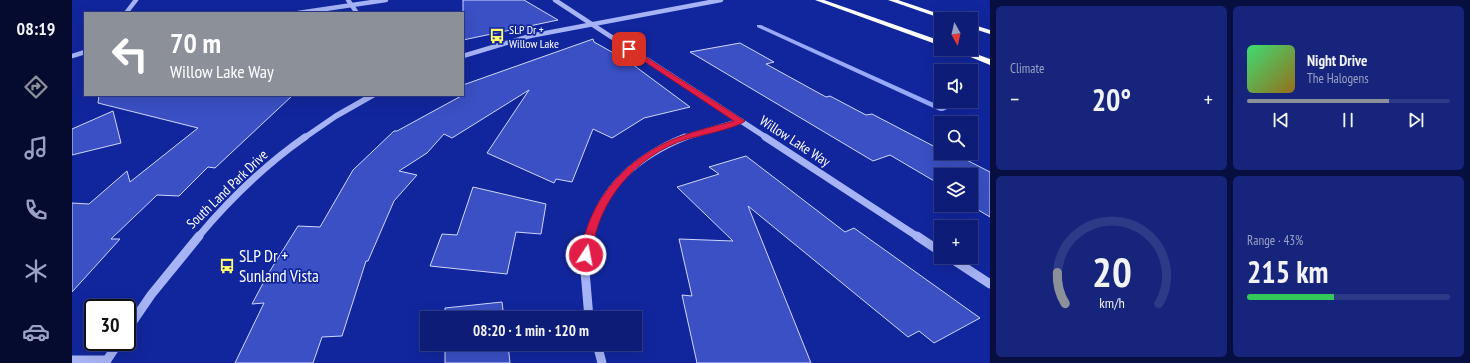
<!DOCTYPE html>
<meta charset="utf-8">
<style>
:root{--surface:#0d1c76;--page:#16257b;--text:#f1f3f6;--muted:#9aa1c5;--line:#2d3a88;--accent:#8c9099}
body{margin:0;font-family:"PT Sans Narrow",sans-serif;background:var(--page);color:var(--text);height:100vh;display:flex;flex-direction:column;font-size:15px;white-space:nowrap}
*{box-sizing:border-box;margin:0}
p{font-size:13px;color:var(--muted)}
.icon{flex:none;width:22px;height:22px;fill:none;stroke:currentColor;stroke-width:2;stroke-linecap:round;stroke-linejoin:round}
.map{position:relative;flex:1;overflow:hidden}
.sheet{display:flex;flex-direction:column;gap:6px;padding:6px;background:#070f41;width:480px}
.sheet>*{flex:none}
.banner{position:absolute;left:12px;top:12px;width:380px;height:84px;border-radius:0px;box-shadow:0 4px 16px #0002,0 0 0 1px var(--line);background:#8c9099;color:#fff;overflow:hidden}
.needle{width:26px;rotate:172deg}
.buttons{position:absolute;left:862px;top:12px;display:grid;gap:8px}
.buttons a{display:grid;place-items:center;width:44px;height:44px;border-radius:0px;background:var(--surface);box-shadow:0 4px 16px #0002,0 0 0 1px var(--line);font-size:20px}
.speed{position:absolute;left:12px;top:299px;display:flex;gap:8px;font-size:20px;font-weight:700;text-align:center}
.speed>*{display:grid;place-content:center;width:52px;height:52px;border-radius:50%;background:var(--surface);box-shadow:0 4px 16px #0002,0 0 0 1px var(--line);line-height:1}
.speed .limit{border:2px solid #111;border-radius:6px;background:#fff;color:#111}
.pin{position:absolute;display:grid;place-items:center;width:34px;height:34px;color:#fff;margin:-17px;border-radius:8px;box-shadow:0 2px 6px #0006}
.me{position:absolute;width:44px;margin:-22px;rotate:11deg;stroke-linejoin:round;filter:drop-shadow(0 0 3px #0008)}
.turn{display:flex;align-items:center;gap:14px;height:84px;padding:0 20px;font-size:18px}
.turn .icon{width:52px;height:52px;stroke-width:2.5}
.turn b{display:block;font-size:28px;line-height:34px}
.big{font-size:30px;font-weight:700;line-height:1.1}
.sheet .tile{flex:1;display:flex;flex-direction:column;justify-content:center;gap:6px;min-width:0;padding:0 14px;border-radius:6px;background:var(--page)}
.sheet .dial{align-items:center;gap:0}
.dial svg{height:104px;overflow:visible;fill:none;stroke:var(--line);stroke-width:7;stroke-linecap:round;text-anchor:middle}
.dial text{fill:var(--text);stroke:none}
.song{display:flex;align-items:center;gap:12px}
.cover{width:48px;height:48px;border-radius:6px;background:linear-gradient(135deg,hsl(140 70% 55%),hsl(40 70% 35%))}
.played{height:4px;border-radius:2px;background:linear-gradient(90deg,var(--accent) 70%,var(--line) 70%)}
.keys{display:flex;justify-content:space-around;direction:ltr}
.heat{display:flex;justify-content:space-between;align-items:center;font-size:22px;direction:ltr}
.charge{height:6px;border-radius:3px;background:linear-gradient(90deg,#34c759 43%,var(--line) 0)}
.sheet .tiles{flex:1;display:grid;gap:6px;grid-template-columns:repeat(2,1fr)}
.trip{position:absolute;left:348px;top:311px;width:222px;height:40px;border-radius:0px;background:var(--surface);box-shadow:0 4px 16px #0002,0 0 0 1px var(--line);font-weight:700;line-height:40px;text-align:center}
main{display:flex;flex:1;min-height:0}
.tab-bar{display:flex;flex-direction:column;width:72px;justify-content:space-around;align-items:center;background:#050b2f;color:var(--muted)}
.tab-bar .icon{width:28px;height:28px}
.tab-bar .on{color:var(--accent)}
.tab-bar b{font-size:18px;color:var(--text)}
.map>svg:first-child{display:block}
.lines{fill:none;stroke-linecap:round;stroke-linejoin:round}
.stream{fill:#98a9f8;fill-rule:evenodd}
.building{fill:#3a50c4;stroke:#cfd7fe}
.minor-far3{stroke:#a6b4f5;stroke-width:4.5}
.minor-far2{stroke:#a6b4f5;stroke-width:5.5}
.minor-far1{stroke:#a6b4f5;stroke-width:7}
.minor{stroke:#a6b4f5;stroke-width:9}
.highway{fill:#fff;fill-rule:evenodd}
.route{fill:#e11d48;stroke:#92132f}
.labels{text-anchor:middle;dominant-baseline:central;stroke-width:3.5;stroke-linejoin:round;paint-order:stroke}
.far-poi-label{font-size:12px;fill:#fff;stroke:#11269d;text-anchor:start}
.street-label{font-size:14px;fill:#fff;stroke:#11269d}
.near-poi-label{font-size:17px;fill:#fff;stroke:#11269d;text-anchor:start}
</style>
<main>
<nav class="tab-bar">
<b>08:19</b>
<svg class="icon on" aria-label="directions" viewBox="0 0 24 24"><path d="M12 3l9 9-9 9-9-9zM9 14v-3h6M13 9l2 2-2 2"/></svg>
<svg class="icon" aria-label="music" viewBox="0 0 24 24"><path d="M9 18V5l10-2v13"/><circle cx="6" cy="18" r="3"/><circle cx="16" cy="16" r="3"/></svg>
<svg class="icon" aria-label="phone" viewBox="0 0 24 24"><path d="M5 4h4l2 5-3 2q2 4 5 5l2-3 5 2v4C11 20 4 13 5 4z"/></svg>
<svg class="icon" aria-label="climate" viewBox="0 0 24 24"><path d="M12 3v18M4 7l16 10M4 17L20 7"/></svg>
<svg class="icon" aria-label="car" viewBox="0 0 24 24"><path d="M5 17H2v-5l4-1 3-4h7l3 4 3 1v5h-3M9 17h6M6 11h13"/><circle cx="7" cy="17" r="2"/><circle cx="17" cy="17" r="2"/></svg>
</nav>
<div class="map">
<svg width="918" height="363" viewBox="0 0 918 363">
<rect width="100%" height="100%" fill="#11269d"/>
<g class="lines">
<polygon class="stream" points="685,25 689,25 875,109 871,111 868,111 685,27"/>
</g>
<g class="building">
<polygon points="391,0 452,0 486,20 391,40"/>
<polygon points="521,39 522,42 556,61 618,107 572,118 540,138 521,129 500,182 484,179 482,183 415,153 457,90 380,138 372,134 355,153 327,171 345,175 322,201 296,261 294,261 270,336 250,337 241,363 163,363 192,303 180,304 196,274 226,226 248,227 281,170 322,131 325,131 391,95 391,85"/>
<polygon points="668,43 702,62 694,64 754,97 758,96 794,115 800,114 869,150 869,153 881,153 918,172 918,217 898,205 899,175 869,175 869,185 818,155 801,161 618,52"/>
<polygon points="27,95 221,95 143,168 136,167 107,196 85,195 39,239 48,239 0,292 0,203 17,204 55,171 58,182 126,128 26,103"/>
<polygon points="41,111 49,143 0,155 0,129"/>
<polygon points="674,156 773,232 782,228 908,318 862,343 847,331 836,337 676,206 739,363 625,363 610,295 620,296 607,239 661,241 605,187 647,174 637,167"/>
<polygon points="401,187 474,204 469,234 444,232 435,274 358,266 370,234 385,235"/>
<polygon points="430,302 432,318 373,318 373,308"/>
<polygon points="373,344 436,344 438,363 373,363"/>
</g>
<g class="lines">
<g class="minor-far3">
<polyline points="276,0 285,13"/>
<polyline points="483,0 576,61"/>
<polyline points="54,13 64,0"/>
<polyline points="226,13 314,0"/>
<polyline points="0,56 13,52"/>
<polyline points="391,56 458,36 649,0"/>
</g>
<g class="minor-far2">
<polyline points="575,60 695,138"/>
<polyline points="232,138 264,116 301,95"/>
<polyline points="611,138 669,121"/>
</g>
<g class="minor-far1">
<polyline points="693,137 846,237"/>
<path d="M126,237C157,200 193,165 233,137"/>
<path d="M517,237C528,187 568,155 613,137"/>
</g>
<g class="minor">
<polyline points="845,236 869,252"/>
<polyline points="877,257 918,284"/>
<polyline points="517,318 513,271 517,236"/>
<polyline points="55,330 79,295 127,236"/>
<polyline points="525,344 530,363"/>
<polyline points="0,360 35,360"/>
<polyline points="33,363 47,342"/>
</g>
<g class="highway">
<polygon points="743,0 752,0 869,41 869,46"/>
<polygon points="816,0 826,0 882,19 871,19"/>
<polygon points="899,24 918,30 918,34 899,28"/>
<polygon points="879,49 890,49 918,59 918,65"/>
</g>
</g>
<path class="route" d="M555,48H560L673,121C665,128 627,136 615,139C564,155 524,202 520,255L514,259L509,255C515,200 556,156 607,137C625,130 644,126 662,121L555,50Z"/>
<defs>
<symbol id="bus-bare" viewBox="-9 -9 18 18"><path d="M-5-6H5V4H4V6H2V4H-2V6H-4V4H-5ZM-3.5-4V0h7V-4ZM-3.5 1.2v1.5H-2V1.2ZM2 1.2v1.5H3.5V1.2Z" fill="#fffe6a" stroke="#11269d" stroke-width="2.5" paint-order="stroke"/></symbol>
</defs>
<g fill-rule="evenodd">
<use href="#bus-bare" x="414" y="25" width="22" height="22"/>
<use href="#bus-bare" x="144" y="255" width="22" height="22"/>
</g>
<g class="labels">
<g class="far-poi-label">
<text x="437" y="29">SLP Dr +<tspan x="437" dy="14">Willow Lake</tspan></text>
</g>
<g class="street-label">
<text transform="translate(723 141) rotate(33)">Willow Lake Way</text>
<text transform="translate(155 189) rotate(-44)">South Land Park Drive</text>
</g>
<g class="near-poi-label">
<text x="167" y="256">SLP Dr +<tspan x="167" dy="20">Sunland Vista</tspan></text>
</g>
</g>
</svg>
<div class="buttons">
<a><svg class="needle" viewBox="-14 -14 28 28"><path d="M0-13l5 13h-10z" fill="#e53935"/><path d="M0 13l5-13h-10z" fill="#9aa1c5"/></svg></a>
<a><svg class="icon" aria-label="sound" viewBox="0 0 24 24"><path d="M4 9h4l5-4v14l-5-4H4zM17 9q2 3 0 6"/></svg></a>
<a><svg class="icon" aria-label="search" viewBox="0 0 24 24"><circle cx="10" cy="10" r="6"/><path d="M15 15l6 6"/></svg></a>
<a><svg class="icon" aria-label="layers" viewBox="0 0 24 24"><path d="M12 4l9 5-9 5-9-5zM3 14l9 5 9-5"/></svg></a>
<a>+</a>
</div>
<div class="speed"><div class="limit">30</div></div>
<div class="pin" style="left:557px;top:49px;background:#d93025"><svg class="icon" aria-label="arrive" viewBox="0 0 24 24"><path d="M6 21V4h12l-3 4 3 4H6"/></svg></div>
<svg class="me" style="left:514px;top:255px" viewBox="-20 -20 40 40"><circle r="17" fill="#e11d48" stroke="#fff" stroke-width="3"/><path d="M0-11L8 9 0 5-8 9z" fill="#fff"/></svg>
<div class="trip">08:20 · 1 min · 120 m</div>
<div class="banner">
<div class="turn"><svg class="icon" aria-label="left" viewBox="0 0 24 24"><path d="M17 20v-9H6M10 6l-5 5 5 5"/></svg><div><b>70 m</b>Willow Lake Way</div></div>
</div>
</div>
<section class="sheet">
<div class="tiles">
<div class="tile"><p>Climate</p>
<div class="heat"><a>−</a><b class="big">20°</b><a>+</a></div>
</div>
<div class="tile">
<div class="song"><i class="cover"></i><div><b>Night Drive</b><p>The Halogens</p></div></div>
<div class="played"></div>
<div class="keys"><svg class="icon" aria-label="previous" viewBox="0 0 24 24"><path d="M18 5L8 12l10 7zM5 5v14"/></svg><svg class="icon" aria-label="pause" viewBox="0 0 24 24"><path d="M8 5v14M16 5v14"/></svg><svg class="icon" aria-label="next" viewBox="0 0 24 24"><path d="M6 5l10 7-10 7zM19 5v14"/></svg></div>
</div>
<div class="tile dial"><svg viewBox="0 0 100 80">
<path d="M14 69A42 42 0 1 1 86 69"/>
<path d="M14 69A42 42 0 0 1 8 45" stroke="#8c9099"/>
<text x="50" y="56" font-size="32" font-weight="700">20</text>
<text x="50" y="72" font-size="11">km/h</text>
</svg></div>
<div class="tile"><p>Range · 43%</p><b class="big">215 km</b><div class="charge"></div></div>
</div>
</section>
</main>
